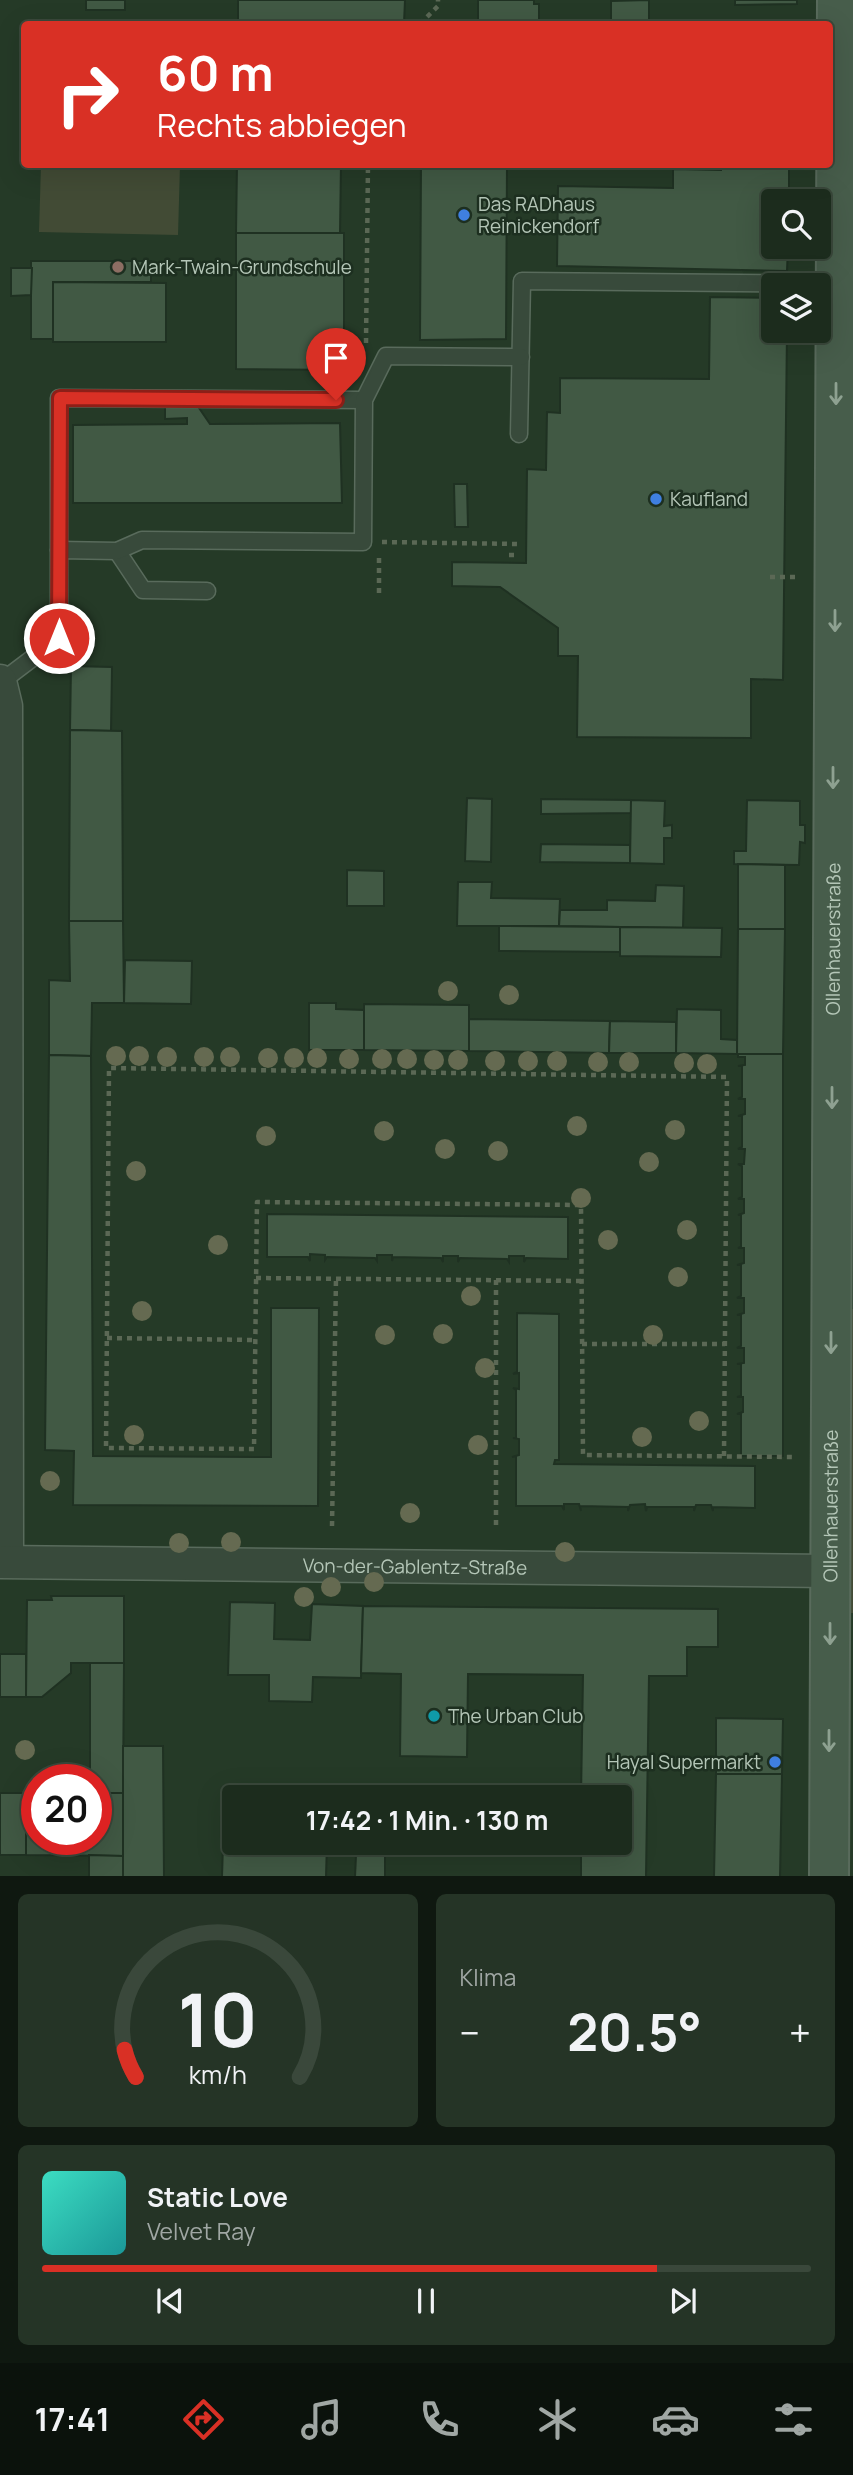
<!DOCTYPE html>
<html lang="de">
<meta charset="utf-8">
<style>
:root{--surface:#1c2c1d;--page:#253426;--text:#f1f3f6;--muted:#a0a7a4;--line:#3a483b;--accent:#d93025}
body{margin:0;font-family:Manrope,sans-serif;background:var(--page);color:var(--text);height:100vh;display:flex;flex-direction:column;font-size:26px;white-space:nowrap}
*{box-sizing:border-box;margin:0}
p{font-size:23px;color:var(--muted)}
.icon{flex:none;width:38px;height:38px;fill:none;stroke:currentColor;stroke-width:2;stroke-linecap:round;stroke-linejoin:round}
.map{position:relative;height:1876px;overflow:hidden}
.details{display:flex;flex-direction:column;gap:18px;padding:18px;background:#0f1810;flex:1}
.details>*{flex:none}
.hud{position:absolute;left:21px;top:21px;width:812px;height:147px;border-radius:7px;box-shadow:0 7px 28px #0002,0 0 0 2px var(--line);background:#d93025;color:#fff;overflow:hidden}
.fabs{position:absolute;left:761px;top:189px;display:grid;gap:14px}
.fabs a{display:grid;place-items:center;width:70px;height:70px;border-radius:7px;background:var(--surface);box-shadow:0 7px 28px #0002,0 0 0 2px var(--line);font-size:35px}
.speed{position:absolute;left:21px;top:1764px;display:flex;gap:14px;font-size:35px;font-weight:700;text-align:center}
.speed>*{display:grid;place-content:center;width:91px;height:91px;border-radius:50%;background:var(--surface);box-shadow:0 7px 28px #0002,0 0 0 2px var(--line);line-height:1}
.speed .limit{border:10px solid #d22;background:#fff;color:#111}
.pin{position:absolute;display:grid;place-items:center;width:60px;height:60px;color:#fff;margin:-72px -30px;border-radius:50% 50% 50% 0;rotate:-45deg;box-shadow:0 0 7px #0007}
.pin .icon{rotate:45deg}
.me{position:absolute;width:77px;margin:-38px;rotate:0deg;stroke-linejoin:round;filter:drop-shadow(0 0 5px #0008)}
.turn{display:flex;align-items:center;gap:24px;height:147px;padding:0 21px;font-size:32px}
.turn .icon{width:91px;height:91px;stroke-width:2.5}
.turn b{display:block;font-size:49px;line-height:60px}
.big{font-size:52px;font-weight:700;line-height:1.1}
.details .tile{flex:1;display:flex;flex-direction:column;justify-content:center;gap:10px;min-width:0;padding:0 24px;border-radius:10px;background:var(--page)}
.details .dial{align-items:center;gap:0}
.dial svg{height:182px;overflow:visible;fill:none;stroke:var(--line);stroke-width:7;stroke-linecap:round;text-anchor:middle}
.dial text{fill:var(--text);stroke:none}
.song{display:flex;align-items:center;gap:21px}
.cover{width:84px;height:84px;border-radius:10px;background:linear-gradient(135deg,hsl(170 70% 55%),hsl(180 70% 35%))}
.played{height:7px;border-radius:4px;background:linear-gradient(90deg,var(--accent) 80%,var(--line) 80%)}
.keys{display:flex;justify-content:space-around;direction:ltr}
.heat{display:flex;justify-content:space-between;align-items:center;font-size:38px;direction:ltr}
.details .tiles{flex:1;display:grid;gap:18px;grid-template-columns:1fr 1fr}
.tile:last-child{grid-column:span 2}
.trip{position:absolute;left:222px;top:1785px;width:410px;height:70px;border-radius:7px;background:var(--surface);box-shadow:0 7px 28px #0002,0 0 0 2px var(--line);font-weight:700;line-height:70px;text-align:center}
.dock{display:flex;height:112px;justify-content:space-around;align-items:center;background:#0b120c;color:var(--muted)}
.dock .icon{width:49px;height:49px}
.dock .active{color:var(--accent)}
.dock b{font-size:32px;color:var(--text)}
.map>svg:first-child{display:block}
.green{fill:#424b35}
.building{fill:#415944;stroke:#1f3122;stroke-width:2}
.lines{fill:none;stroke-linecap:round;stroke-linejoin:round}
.lane-casing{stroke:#596b5c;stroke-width:19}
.street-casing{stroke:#596b5c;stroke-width:35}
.secondary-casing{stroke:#596b5c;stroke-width:42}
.path{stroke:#5b6855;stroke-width:4.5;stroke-dasharray:5 5;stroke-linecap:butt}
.lane{stroke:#384a3b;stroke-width:16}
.street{stroke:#384a3b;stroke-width:32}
.secondary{stroke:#475d4b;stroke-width:38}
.tree{fill:#656a51}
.oneway{stroke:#8ea191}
.route-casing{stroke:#8d1f18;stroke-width:18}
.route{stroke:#d93025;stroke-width:12}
.shop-dot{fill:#3f7fe0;stroke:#1d2f20;stroke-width:2.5}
.education-dot{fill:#8d6e63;stroke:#1d2f20;stroke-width:2.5}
.culture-dot{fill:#0f9aa8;stroke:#1d2f20;stroke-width:2.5}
.labels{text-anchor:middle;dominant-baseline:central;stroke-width:5;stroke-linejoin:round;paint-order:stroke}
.poi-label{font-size:19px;fill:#b4c6b7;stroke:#1d2f20;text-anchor:start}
.street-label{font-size:19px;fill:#b4c6b7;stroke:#1d2f20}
</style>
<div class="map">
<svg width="853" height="1877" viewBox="0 0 853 1877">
<rect width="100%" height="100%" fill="#253a27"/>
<g class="green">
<polygon points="41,165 180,165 178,235 39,232"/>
<polygon points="849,1309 853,1309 853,1613 842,1613"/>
</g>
<g class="building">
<rect x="86" y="0" width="39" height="10"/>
<polygon points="238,0 405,0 404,24 238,24"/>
<polygon points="478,0 534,0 534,4 539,4 539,24 478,24"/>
<polygon points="649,0 649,24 611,24 611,1"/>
<polygon points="735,0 797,0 797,4 735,5"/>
<polygon points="788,21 789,24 705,24 705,22"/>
<polygon points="237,164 341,164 340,233 236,233"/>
<polygon points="421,164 507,164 506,339 420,340"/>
<polygon points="721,164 789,164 789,201 774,201 774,247 788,247 787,271 557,266 558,186 673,188 673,169 721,170"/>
<polygon points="236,233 344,233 344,370 236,369"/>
<polygon points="31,261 151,261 151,282 53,282 53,339 31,339"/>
<polygon points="11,268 32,268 31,295 11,296"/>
<polygon points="53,282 166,283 166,342 53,342"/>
<polygon points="710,297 774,298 774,331 787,331 783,680 751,679 751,738 577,737 578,656 558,656 558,628 500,587 452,586 452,562 526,563 527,469 546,470 547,412 560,413 560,378 709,379"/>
<polygon points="165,405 197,405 210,424 340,423 342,503 73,503 73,425 187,424 187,418 165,419"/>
<polygon points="454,484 467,484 468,527 455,527"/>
<polygon points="71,666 112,667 111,731 70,730"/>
<polygon points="70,730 122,731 123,921 69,921"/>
<polygon points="467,798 492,799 491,862 465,861"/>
<polygon points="541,799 631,800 631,813 541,814"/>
<polygon points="631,800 665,801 664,826 672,825 672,838 664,838 664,864 630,863"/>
<polygon points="747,800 800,801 800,825 805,825 805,843 800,842 799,865 734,864 734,851 746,851"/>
<polygon points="541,844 630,845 630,863 540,862"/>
<polygon points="738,864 785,865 785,929 738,929"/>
<polygon points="347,870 384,871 384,906 347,906"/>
<polygon points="458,882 492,882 491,898 560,899 559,926 457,926"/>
<polygon points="656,885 684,886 683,928 559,926 560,910 607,910 607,900 655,901"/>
<polygon points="69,921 123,921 124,1003 92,1003 91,1056 49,1055 49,980 70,981"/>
<polygon points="499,926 620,927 620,952 499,951"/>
<polygon points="620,927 722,928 721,957 620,956"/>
<polygon points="738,929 785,929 783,1054 737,1054"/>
<polygon points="125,960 192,961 191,1004 124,1003"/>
<polygon points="309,1003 336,1003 336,1009 364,1010 364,1050 309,1050"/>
<polygon points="364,1004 469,1005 469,1051 364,1050"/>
<polygon points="677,1009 721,1010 721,1039 737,1040 737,1054 676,1053"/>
<polygon points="469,1019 610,1021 609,1053 469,1051"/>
<polygon points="610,1021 676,1022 676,1053 609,1053"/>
<polygon points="738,1054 783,1054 783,1456 741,1456 741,1414 737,1414 743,1412 743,1397 737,1397 741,1396 741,1364 737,1364 744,1363 744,1348 737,1348 741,1346 741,1315 737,1315 744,1313 744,1298 737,1298 741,1296 741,1265 737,1265 744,1263 744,1248 738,1248 741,1247 741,1215 738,1215 744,1213 744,1199 738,1199 742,1197 742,1166 738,1164 744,1164 745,1149 738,1149 742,1147 742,1116 738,1116 745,1114 745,1099 738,1099 742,1097 742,1066 738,1066 745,1065 745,1057 738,1057"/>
<polygon points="49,1055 91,1056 93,1456 271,1457 271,1308 319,1308 318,1506 73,1505 74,1451 45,1450"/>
<polygon points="267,1214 568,1217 568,1259 526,1258 524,1262 524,1256 509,1256 509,1262 507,1259 460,1258 458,1262 458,1256 443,1256 443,1262 441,1258 393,1257 392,1261 392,1255 377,1255 377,1261 375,1258 327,1257 325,1260 325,1255 310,1254 310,1261 308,1257 267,1257"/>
<polygon points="517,1313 559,1314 559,1460 555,1460 554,1464 755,1466 755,1508 713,1507 713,1511 711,1505 696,1505 694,1511 694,1507 647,1507 646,1511 645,1504 630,1505 628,1511 628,1507 580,1506 581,1511 579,1504 564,1504 564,1510 562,1506 516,1506 516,1456 512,1457 519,1455 519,1439 513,1438 516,1438 516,1390 513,1388 519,1389 519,1373 513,1374 517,1372"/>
<polygon points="51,1596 124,1596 124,1663 71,1663 71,1673 42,1697 26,1697 27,1600 52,1600"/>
<polygon points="230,1602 275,1603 274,1639 310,1640 312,1604 363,1606 361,1678 313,1677 312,1702 269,1701 269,1675 228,1675"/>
<polygon points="363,1606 718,1609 718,1647 687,1647 687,1676 649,1676 646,1877 581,1877 581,1843 620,1843 620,1797 581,1797 583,1675 468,1674 467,1757 400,1756 401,1674 361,1673"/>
<rect x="0" y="1654" width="26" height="43"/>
<polygon points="90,1663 124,1663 123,1793 96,1793 96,1780 90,1780"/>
<polygon points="716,1718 783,1719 782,1774 716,1774"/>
<polygon points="123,1746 163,1746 164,1877 123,1877"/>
<polygon points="716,1774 782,1774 780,1877 714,1877"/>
<rect x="0" y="1793" width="26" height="62"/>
<polygon points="26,1793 37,1793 37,1839 96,1839 96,1793 123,1793 123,1856 26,1855"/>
<polygon points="224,1810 234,1811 234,1843 327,1843 326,1877 222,1877"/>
<polygon points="89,1855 123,1856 123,1877 89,1877"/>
<polygon points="356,1855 385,1855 385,1877 355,1877"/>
</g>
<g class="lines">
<defs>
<g id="lane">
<polyline points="519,434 522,281 837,284"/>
<polyline points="59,550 59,398 364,400"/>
<polyline points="117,551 143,590 207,591"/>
<polyline points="1,682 59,638 59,550 117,551 142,540 363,542 364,400 386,356 521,357"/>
</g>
<g id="street">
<polyline points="0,681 6,706 7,1560"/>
<path id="s1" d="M0,1562L829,1571"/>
</g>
<g id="secondary">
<path id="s2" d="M829,1877L837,0"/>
</g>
</defs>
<use href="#lane" class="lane-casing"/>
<use href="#street" class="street-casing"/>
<use href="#secondary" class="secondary-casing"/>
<g class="path">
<polyline points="420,24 438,6 438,0"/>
<polyline points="366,343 368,164"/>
<polyline points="382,542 518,544"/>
<polyline points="509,555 518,555"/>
<polyline points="770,577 796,577"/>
<polyline points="379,593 379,556"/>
<polyline points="256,1278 582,1281"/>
<polyline points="496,1280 496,1528"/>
<polyline points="107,1338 256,1340"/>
<polyline points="582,1344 725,1344"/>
<polyline points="724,1456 727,1077 109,1068 106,1448 254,1449 257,1202 581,1205 583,1455 792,1457"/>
<polyline points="332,1526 336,1278"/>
</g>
<use href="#lane" class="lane"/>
<use href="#street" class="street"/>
<use href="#secondary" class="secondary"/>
</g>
<g class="tree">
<circle cx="448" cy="991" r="10"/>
<circle cx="509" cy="995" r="10"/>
<circle cx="116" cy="1056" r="10"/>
<circle cx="139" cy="1056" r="10"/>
<circle cx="167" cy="1057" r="10"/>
<circle cx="204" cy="1057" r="10"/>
<circle cx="230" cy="1057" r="10"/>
<circle cx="268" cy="1058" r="10"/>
<circle cx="294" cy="1058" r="10"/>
<circle cx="317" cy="1058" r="10"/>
<circle cx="349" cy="1059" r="10"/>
<circle cx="382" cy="1059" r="10"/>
<circle cx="407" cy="1059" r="10"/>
<circle cx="434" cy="1060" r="10"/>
<circle cx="458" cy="1060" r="10"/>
<circle cx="495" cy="1061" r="10"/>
<circle cx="528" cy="1061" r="10"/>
<circle cx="557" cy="1061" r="10"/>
<circle cx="598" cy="1062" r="10"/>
<circle cx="629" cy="1062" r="10"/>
<circle cx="684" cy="1063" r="10"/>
<circle cx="707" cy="1064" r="10"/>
<circle cx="577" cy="1126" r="10"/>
<circle cx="675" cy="1130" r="10"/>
<circle cx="384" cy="1131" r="10"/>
<circle cx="266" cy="1136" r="10"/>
<circle cx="445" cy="1149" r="10"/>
<circle cx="498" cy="1151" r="10"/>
<circle cx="649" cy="1162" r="10"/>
<circle cx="136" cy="1171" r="10"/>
<circle cx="581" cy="1198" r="10"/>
<circle cx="687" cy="1230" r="10"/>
<circle cx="608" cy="1240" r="10"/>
<circle cx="218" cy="1245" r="10"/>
<circle cx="678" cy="1277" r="10"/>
<circle cx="471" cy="1296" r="10"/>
<circle cx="142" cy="1311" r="10"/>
<circle cx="443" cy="1334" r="10"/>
<circle cx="385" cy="1335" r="10"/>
<circle cx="653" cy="1335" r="10"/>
<circle cx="485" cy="1368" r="10"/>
<circle cx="699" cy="1421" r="10"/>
<circle cx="134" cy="1435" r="10"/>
<circle cx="642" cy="1437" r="10"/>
<circle cx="478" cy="1445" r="10"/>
<circle cx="50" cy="1481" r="10"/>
<circle cx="410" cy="1513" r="10"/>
<circle cx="231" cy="1542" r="10"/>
<circle cx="179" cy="1543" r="10"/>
<circle cx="565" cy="1552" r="10"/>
<circle cx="374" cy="1582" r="10"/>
<circle cx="331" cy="1587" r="10"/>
<circle cx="304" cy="1597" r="10"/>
<circle cx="25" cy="1750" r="10"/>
</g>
<defs><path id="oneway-shaft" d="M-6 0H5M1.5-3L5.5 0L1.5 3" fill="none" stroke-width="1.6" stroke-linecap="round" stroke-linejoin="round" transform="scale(1.75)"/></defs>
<g class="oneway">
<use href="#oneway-shaft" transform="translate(836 394) rotate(90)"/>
<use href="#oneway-shaft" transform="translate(835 621) rotate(90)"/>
<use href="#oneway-shaft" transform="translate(833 778) rotate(90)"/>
<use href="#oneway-shaft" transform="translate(832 1098) rotate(90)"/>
<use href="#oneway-shaft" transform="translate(831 1343) rotate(90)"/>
<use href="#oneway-shaft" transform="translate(830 1634) rotate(90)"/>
<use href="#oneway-shaft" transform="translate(829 1741) rotate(90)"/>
</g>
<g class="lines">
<defs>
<polyline id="route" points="59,638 60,398 336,400"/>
</defs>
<use href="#route" class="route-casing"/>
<use href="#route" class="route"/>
</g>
<g class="shop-dot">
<circle cx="464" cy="215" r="7"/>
<circle cx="656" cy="499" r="7"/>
<circle cx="775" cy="1762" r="7"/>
</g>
<circle class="education-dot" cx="118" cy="267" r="7"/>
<circle class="culture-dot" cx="434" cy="1716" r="7"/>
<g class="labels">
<g class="poi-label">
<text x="478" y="204">Das RADhaus<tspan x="478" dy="22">Reinickendorf</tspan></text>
<text x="132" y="267">Mark-Twain-Grundschule</text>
<text x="670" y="499">Kaufland</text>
<text x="448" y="1716">The Urban Club</text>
<text x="761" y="1762" text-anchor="end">Hayal Supermarkt</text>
</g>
<g class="street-label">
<text stroke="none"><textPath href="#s2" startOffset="938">Ollenhauerstraße</textPath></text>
<text stroke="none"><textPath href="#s2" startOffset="371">Ollenhauerstraße</textPath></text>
<text stroke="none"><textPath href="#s1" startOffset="415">Von-der-Gablentz-Straße</textPath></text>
</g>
</g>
</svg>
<div class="fabs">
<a><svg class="icon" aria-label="search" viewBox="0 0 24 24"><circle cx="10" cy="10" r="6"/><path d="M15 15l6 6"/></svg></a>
<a><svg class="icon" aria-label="layers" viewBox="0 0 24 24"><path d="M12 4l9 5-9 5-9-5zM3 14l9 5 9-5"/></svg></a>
</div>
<div class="speed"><div class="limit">20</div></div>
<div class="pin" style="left:336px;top:400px;background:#d93025"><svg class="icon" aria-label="arrive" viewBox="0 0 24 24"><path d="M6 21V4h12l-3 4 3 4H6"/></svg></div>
<svg class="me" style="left:59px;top:638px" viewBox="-20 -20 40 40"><circle r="17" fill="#d93025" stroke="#fff" stroke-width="3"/><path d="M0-11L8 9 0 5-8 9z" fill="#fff"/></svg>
<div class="trip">17:42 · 1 Min. · 130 m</div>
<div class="hud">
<div class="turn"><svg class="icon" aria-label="right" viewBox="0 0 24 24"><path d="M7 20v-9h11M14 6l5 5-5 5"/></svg><div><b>60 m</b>Rechts abbiegen</div></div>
</div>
</div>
<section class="details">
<div class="tiles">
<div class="tile dial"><svg viewBox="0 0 100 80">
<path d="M14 69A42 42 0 1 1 86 69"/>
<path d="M14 69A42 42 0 0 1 9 57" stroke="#d93025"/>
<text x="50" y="56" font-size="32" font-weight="700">10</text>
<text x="50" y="72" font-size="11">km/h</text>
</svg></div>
<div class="tile"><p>Klima</p>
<div class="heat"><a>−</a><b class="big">20.5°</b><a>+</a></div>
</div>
<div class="tile">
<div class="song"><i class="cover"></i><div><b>Static Love</b><p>Velvet Ray</p></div></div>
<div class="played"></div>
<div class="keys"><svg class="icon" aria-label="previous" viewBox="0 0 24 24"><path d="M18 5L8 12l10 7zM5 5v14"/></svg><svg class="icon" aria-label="pause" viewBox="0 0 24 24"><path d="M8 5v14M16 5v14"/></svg><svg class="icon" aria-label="next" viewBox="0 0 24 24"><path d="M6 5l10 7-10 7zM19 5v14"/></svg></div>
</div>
</div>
</section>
<nav class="dock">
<b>17:41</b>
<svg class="icon active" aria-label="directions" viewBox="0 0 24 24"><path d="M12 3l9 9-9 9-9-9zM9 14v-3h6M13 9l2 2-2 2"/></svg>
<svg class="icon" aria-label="music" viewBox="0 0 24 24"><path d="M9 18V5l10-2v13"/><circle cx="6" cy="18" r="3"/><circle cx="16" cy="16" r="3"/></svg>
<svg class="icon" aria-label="phone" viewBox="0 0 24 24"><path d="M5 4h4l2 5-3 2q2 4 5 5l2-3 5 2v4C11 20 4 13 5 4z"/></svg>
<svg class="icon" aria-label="climate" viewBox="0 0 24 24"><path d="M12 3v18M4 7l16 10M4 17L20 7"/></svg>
<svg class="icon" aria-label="car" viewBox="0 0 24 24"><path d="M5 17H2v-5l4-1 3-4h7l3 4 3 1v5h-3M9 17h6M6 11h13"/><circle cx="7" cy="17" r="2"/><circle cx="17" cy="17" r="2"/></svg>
<svg class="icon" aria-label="filters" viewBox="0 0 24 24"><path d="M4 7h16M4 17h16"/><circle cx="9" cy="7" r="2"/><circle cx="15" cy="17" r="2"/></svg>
</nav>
